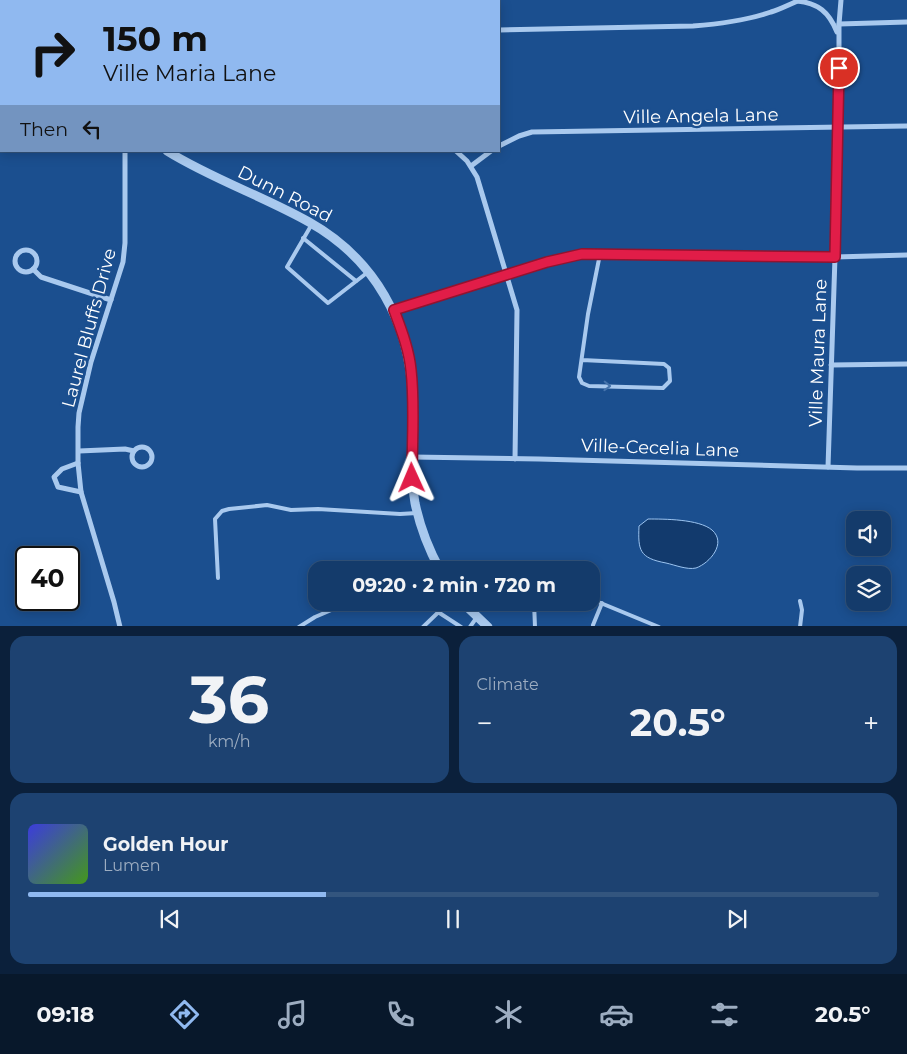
<!DOCTYPE html>
<meta charset="utf-8">
<style>
:root{--surface:#143b6b;--page:#1d4271;--text:#f1f3f6;--muted:#9dadc1;--line:#33557e;--accent:#90b9f0}
body{margin:0;font-family:Montserrat,sans-serif;background:var(--page);color:var(--text);height:100vh;display:flex;flex-direction:column;font-size:19px;white-space:nowrap}
*{box-sizing:border-box;margin:0}
p{font-size:16px;color:var(--muted)}
.icon{flex:none;width:28px;height:28px;fill:none;stroke:currentColor;stroke-width:2;stroke-linecap:round;stroke-linejoin:round}
.map{position:relative;height:626px;overflow:hidden}
.side{display:flex;flex-direction:column;gap:10px;padding:10px;background:#0b203b;flex:1}
.side>*{flex:none}
.guide{position:absolute;left:0px;top:0px;width:500px;height:152px;box-shadow:0 2px 12px #0003,0 0 0 1px var(--line);background:#90b9f0;color:#111;overflow:hidden}
.controls{position:absolute;left:846px;top:511px;display:grid;gap:10px}
.controls a{display:grid;place-items:center;width:45px;height:45px;border-radius:10px;background:var(--surface);box-shadow:0 2px 12px #0003,0 0 0 1px var(--line);font-size:25px}
.speed{position:absolute;left:15px;top:546px;display:flex;gap:10px;font-size:25px;font-weight:700;text-align:center}
.speed>*{display:grid;place-content:center;width:65px;height:65px;border-radius:50%;background:var(--surface);box-shadow:0 2px 12px #0003,0 0 0 1px var(--line);line-height:1}
.speed .limit{border:2px solid #111;border-radius:8px;background:#fff;color:#111}
.pin{position:absolute;display:grid;place-items:center;width:42px;height:42px;color:#fff;margin:-21px;border:2px solid #fff;border-radius:50%;box-shadow:0 1px 5px #0007}
.me{position:absolute;width:55px;margin:-28px;rotate:359deg;stroke-linejoin:round;filter:drop-shadow(0 0 4px #0008)}
.turn{display:flex;align-items:center;gap:18px;height:105px;padding:0 20px;font-size:22px}
.turn .icon{width:65px;height:65px;stroke-width:2.5}
.turn b{display:block;font-size:35px;line-height:42px}
.then{display:flex;align-items:center;height:48px;padding:0 20px;background:#0003;gap:10px;font-size:19px}
.big{font-size:38px;font-weight:700;line-height:1.1}
.side .widget{flex:1;display:flex;flex-direction:column;justify-content:center;gap:8px;min-width:0;padding:0 18px;border-radius:15px;background:var(--page)}
.side .dial{align-items:center;gap:0}
.dial b{font-size:65px;line-height:1}
.song{display:flex;align-items:center;gap:15px}
.cover{width:60px;height:60px;border-radius:8px;background:linear-gradient(135deg,hsl(240 70% 55%),hsl(100 70% 35%))}
.played{height:5px;border-radius:2px;background:linear-gradient(90deg,var(--accent) 35%,var(--line) 35%)}
.keys{display:flex;justify-content:space-around;direction:ltr}
.heat{display:flex;justify-content:space-between;align-items:center;font-size:28px;direction:ltr}
.side .tiles{flex:1;display:grid;gap:10px;grid-template-columns:1fr 1fr}
.widget:last-child{grid-column:span 2}
.trip{position:absolute;left:308px;top:561px;width:292px;height:50px;border-radius:15px;background:var(--surface);box-shadow:0 2px 12px #0003,0 0 0 1px var(--line);font-weight:700;line-height:50px;text-align:center}
.tabs{display:flex;height:80px;justify-content:space-around;align-items:center;background:#08182b;color:var(--muted)}
.tabs .icon{width:35px;height:35px}
.tabs .selected{color:var(--accent)}
.tabs b{font-size:22px;color:var(--text)}
.map>svg:first-child{display:block}
.water{fill:#123a6d;stroke:#9cc4f0}
.lines{fill:none;stroke-linecap:round;stroke-linejoin:round}
.service{stroke:#a9c9ee;stroke-width:4}
.minor{stroke:#a9c9ee;stroke-width:5}
.tertiary{stroke:#a9c9ee;stroke-width:9}
.oneway{stroke:#4674ac}
.route-casing{stroke:#92132f;stroke-width:12}
.route{stroke:#e11d48;stroke-width:9}
.labels{text-anchor:middle;dominant-baseline:central;stroke-width:5;stroke-linejoin:round;paint-order:stroke}
.street-label{font-size:18px;fill:#fff;stroke:#1b4f8f}
</style>
<div class="map">
<svg width="907" height="627" viewBox="0 0 907 627">
<rect width="100%" height="100%" fill="#1b4f8f"/>
<path class="water" d="M648,519C664,519 699,519 712,530C727,543 710,563 696,568C687,570 675,565 666,563C639,558 638,550 639,526Z"/>
<g class="lines">
<g class="service">
<polyline points="312,224 287,267 328,303 368,272"/>
<polyline points="303,238 356,281"/>
<polyline points="582,360 664,364 669,368 670,381 663,388 589,386 582,383 579,377 588,314 600,254"/>
<polyline points="218,578 215,519 222,511 229,509 267,505 291,510 318,509 400,514 417,513"/>
<polyline points="591,599 659,627"/>
<polyline points="534,602 535,627"/>
<polyline points="438,612 461,627"/>
<polyline points="593,625 602,603"/>
<polyline points="299,627 315,617 350,602"/>
<polyline points="423,627 449,602"/>
<polyline points="470,627 477,617"/>
<polyline points="800,627 802,610 800,601"/>
</g>
<g class="minor">
<polyline points="20,0 20,1"/>
<polyline points="219,0 221,1"/>
<path d="M797,1C818,3 829,12 837,32"/>
<polyline points="839,24 907,22"/>
<path d="M499,30L693,26C719,24 745,21 771,12C781,9 790,4 800,0"/>
<polyline points="499,146 519,136 532,132 907,126"/>
<polyline points="456,151 467,161 477,177 517,310 515,459"/>
<polyline points="471,166 491,151"/>
<circle cx="26" cy="261" r="11"/>
<polyline points="33,269 41,277 111,300"/>
<polyline points="394,310 547,262 581,254 835,257 907,255"/>
<polyline points="831,365 907,364"/>
<circle cx="142" cy="457" r="10"/>
<polyline points="79,451 125,449 134,451"/>
<polyline points="412,457 539,459 857,468 907,468"/>
<polyline points="78,463 62,469 54,477 58,487 81,492"/>
<polyline points="828,467 835,257 839,58 839,24 841,0"/>
<polyline points="120,627 114,602 81,492 78,463 78,427 79,413 91,362 123,262 125,243 125,151"/>
</g>
<g class="tertiary">
<polyline points="80,0 80,1"/>
<path d="M167,151C212,179 263,196 309,222C375,259 410,323 412,396C414,432 409,468 415,503C420,527 428,548 440,570"/>
<polyline points="462,602 488,627"/>
</g>
</g>
<defs><path id="oneway-chevron" d="M-2-3.5L2.5 0L-2 3.5" fill="none" stroke-width="1.6" stroke-linecap="round" stroke-linejoin="round" transform="scale(1.25)"/></defs>
<use class="oneway" href="#oneway-chevron" transform="translate(607 386) rotate(2)"/>
<g class="lines">
<defs>
<path id="route" d="M412,478C412,442 415,405 411,370C409,349 401,329 394,310L547,262L582,254L835,257L839,68"/>
</defs>
<use href="#route" class="route-casing"/>
<use href="#route" class="route"/>
</g>
<g class="labels">
<g class="street-label">
<text transform="translate(701 116) rotate(-1)">Ville Angela Lane</text>
<text transform="translate(285 194) rotate(27)">Dunn Road</text>
<text transform="translate(89 328) rotate(-75)">Laurel Bluffs Drive</text>
<text transform="translate(818 353) rotate(-88)">Ville Maura Lane</text>
<text transform="translate(660 448) rotate(2)">Ville-Cecelia Lane</text>
</g>
</g>
</svg>
<div class="controls">
<a><svg class="icon" aria-label="sound" viewBox="0 0 24 24"><path d="M4 9h4l5-4v14l-5-4H4zM17 9q2 3 0 6"/></svg></a>
<a><svg class="icon" aria-label="layers" viewBox="0 0 24 24"><path d="M12 4l9 5-9 5-9-5zM3 14l9 5 9-5"/></svg></a>
</div>
<div class="speed"><div class="limit">40</div></div>
<div class="pin" style="left:839px;top:68px;background:#d93025"><svg class="icon" aria-label="arrive" viewBox="0 0 24 24"><path d="M6 21V4h12l-3 4 3 4H6"/></svg></div>
<svg class="me" style="left:412px;top:478px" viewBox="-20 -20 40 40"><path d="M0-17L14 15 0 8-14 15z" fill="#e11d48" stroke="#fff" stroke-width="4"/></svg>
<div class="trip">09:20 · 2 min · 720 m</div>
<div class="guide">
<div class="turn"><svg class="icon" aria-label="right" viewBox="0 0 24 24"><path d="M7 20v-9h11M14 6l5 5-5 5"/></svg><div><b>150 m</b>Ville Maria Lane</div></div>
<div class="then">Then<svg class="icon" aria-label="left" viewBox="0 0 24 24"><path d="M17 20v-9H6M10 6l-5 5 5 5"/></svg></div>
</div>
</div>
<section class="side">
<div class="tiles">
<div class="widget dial"><b>36</b><p>km/h</p></div>
<div class="widget"><p>Climate</p>
<div class="heat"><a>−</a><b class="big">20.5°</b><a>+</a></div>
</div>
<div class="widget">
<div class="song"><i class="cover"></i><div><b>Golden Hour</b><p>Lumen</p></div></div>
<div class="played"></div>
<div class="keys"><svg class="icon" aria-label="previous" viewBox="0 0 24 24"><path d="M18 5L8 12l10 7zM5 5v14"/></svg><svg class="icon" aria-label="pause" viewBox="0 0 24 24"><path d="M8 5v14M16 5v14"/></svg><svg class="icon" aria-label="next" viewBox="0 0 24 24"><path d="M6 5l10 7-10 7zM19 5v14"/></svg></div>
</div>
</div>
</section>
<nav class="tabs">
<b>09:18</b>
<svg class="icon selected" aria-label="directions" viewBox="0 0 24 24"><path d="M12 3l9 9-9 9-9-9zM9 14v-3h6M13 9l2 2-2 2"/></svg>
<svg class="icon" aria-label="music" viewBox="0 0 24 24"><path d="M9 18V5l10-2v13"/><circle cx="6" cy="18" r="3"/><circle cx="16" cy="16" r="3"/></svg>
<svg class="icon" aria-label="phone" viewBox="0 0 24 24"><path d="M5 4h4l2 5-3 2q2 4 5 5l2-3 5 2v4C11 20 4 13 5 4z"/></svg>
<svg class="icon" aria-label="climate" viewBox="0 0 24 24"><path d="M12 3v18M4 7l16 10M4 17L20 7"/></svg>
<svg class="icon" aria-label="car" viewBox="0 0 24 24"><path d="M5 17H2v-5l4-1 3-4h7l3 4 3 1v5h-3M9 17h6M6 11h13"/><circle cx="7" cy="17" r="2"/><circle cx="17" cy="17" r="2"/></svg>
<svg class="icon" aria-label="filters" viewBox="0 0 24 24"><path d="M4 7h16M4 17h16"/><circle cx="9" cy="7" r="2"/><circle cx="15" cy="17" r="2"/></svg>
<b>20.5°</b>
</nav>
